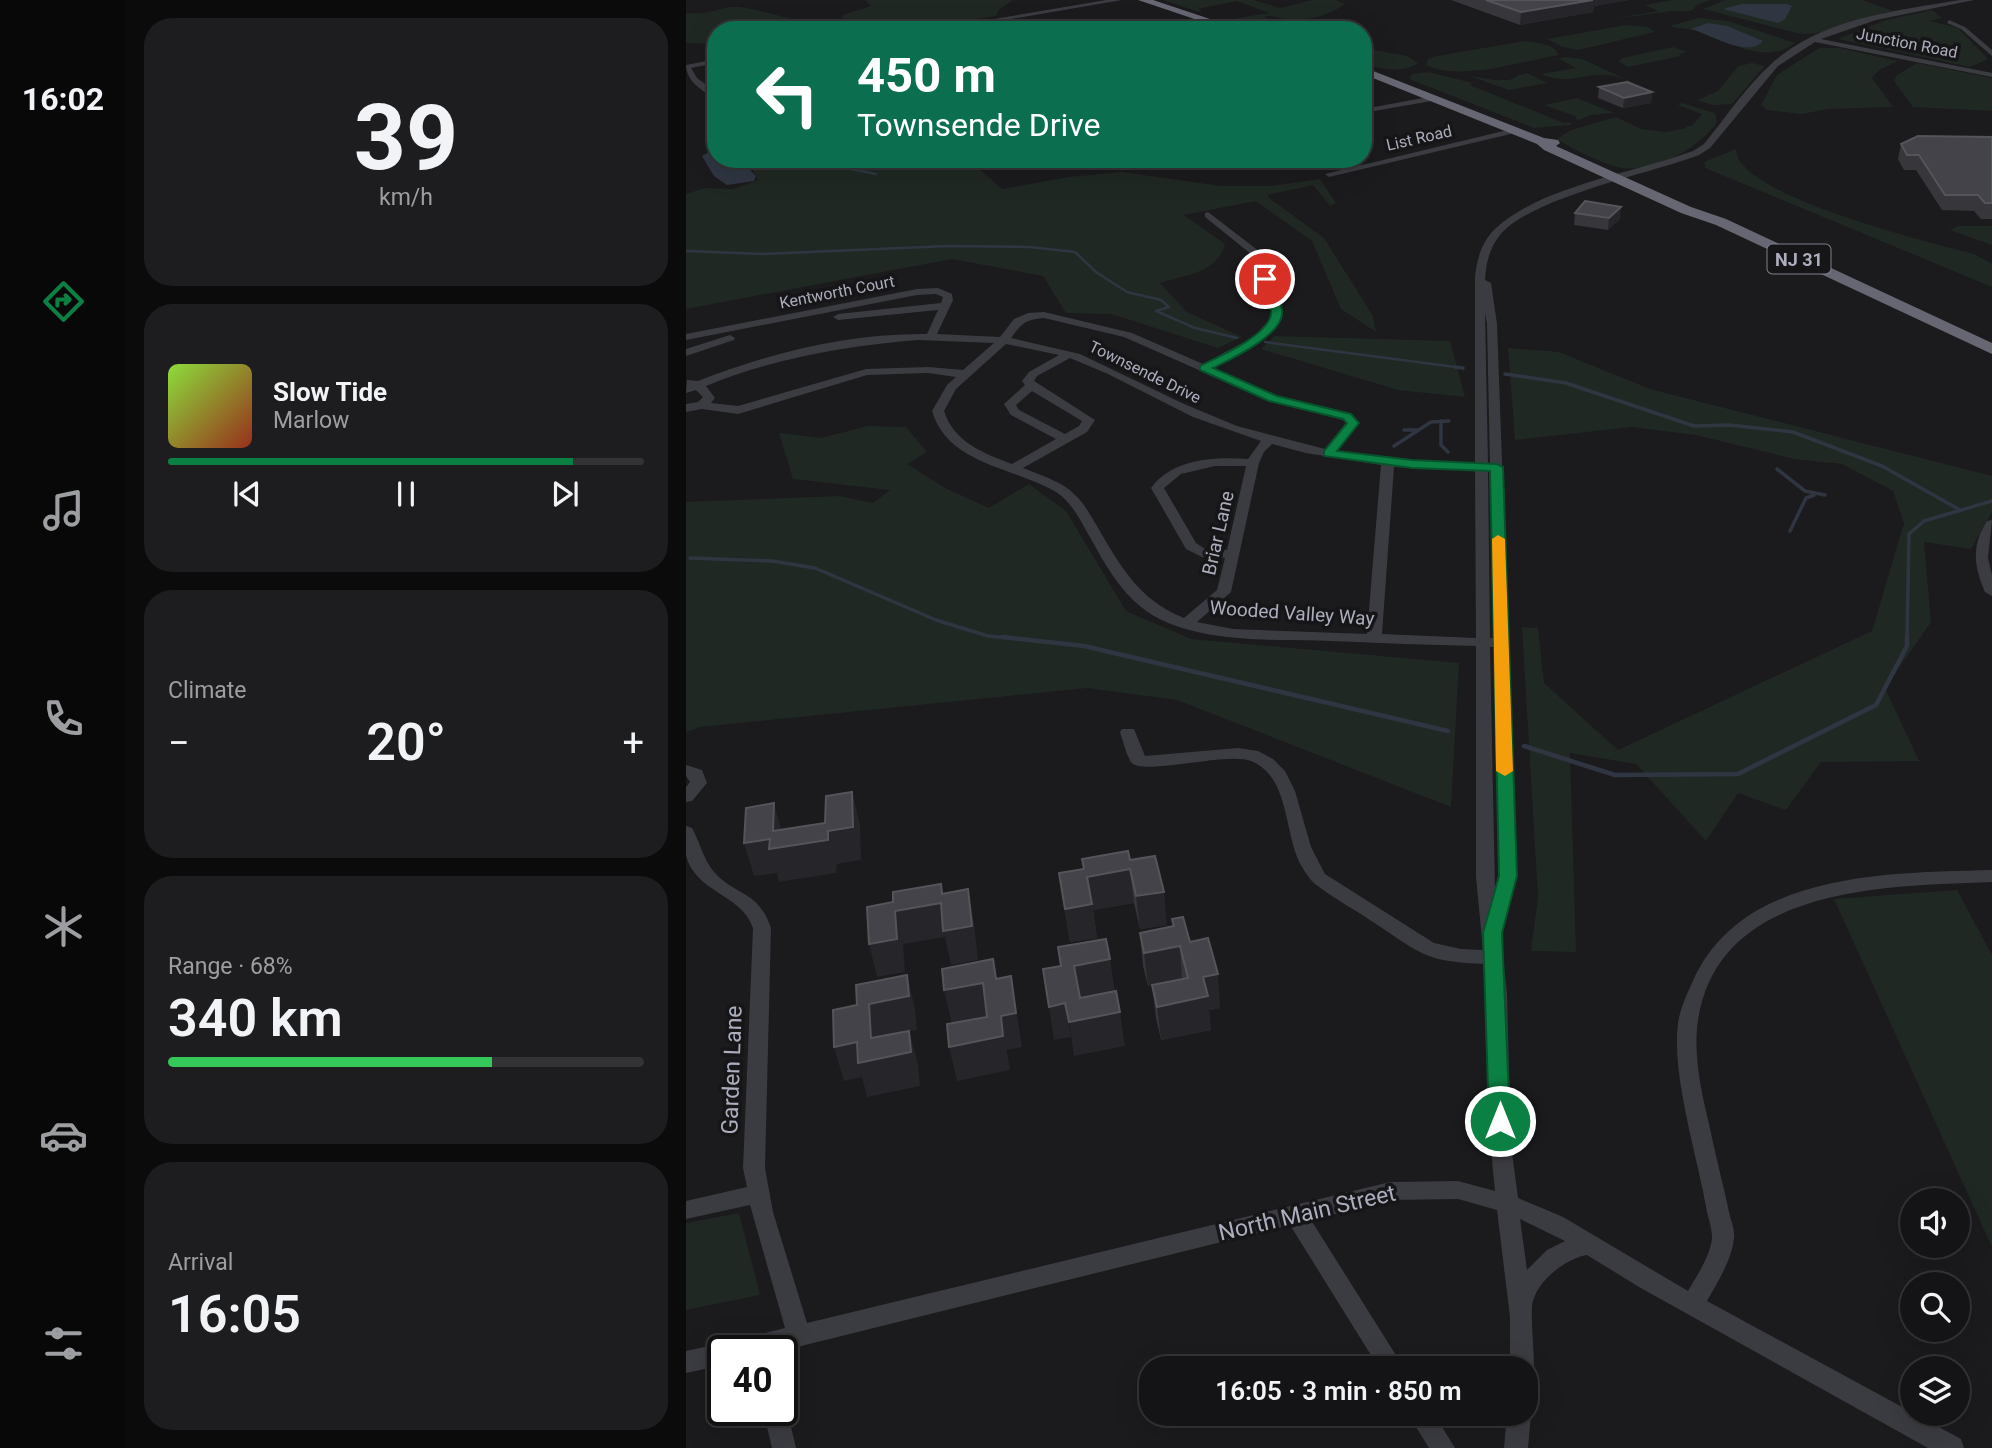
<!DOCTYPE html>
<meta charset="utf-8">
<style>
:root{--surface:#141416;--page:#1d1d1f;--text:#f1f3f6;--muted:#9d9ea1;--line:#333335;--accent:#0b8043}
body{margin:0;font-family:Roboto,sans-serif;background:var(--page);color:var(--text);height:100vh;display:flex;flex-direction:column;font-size:26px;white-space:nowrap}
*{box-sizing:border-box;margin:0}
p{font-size:23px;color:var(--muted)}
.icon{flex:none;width:38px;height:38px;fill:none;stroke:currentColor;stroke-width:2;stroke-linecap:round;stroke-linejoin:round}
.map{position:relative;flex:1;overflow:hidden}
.drawer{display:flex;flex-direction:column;gap:18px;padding:18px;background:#0b0b0c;width:560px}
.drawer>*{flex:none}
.hud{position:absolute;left:21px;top:21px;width:665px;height:147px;border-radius:28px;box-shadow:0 7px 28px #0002,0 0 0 2px var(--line);background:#0b6e4f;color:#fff;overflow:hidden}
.tools{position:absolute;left:1214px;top:1188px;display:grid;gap:14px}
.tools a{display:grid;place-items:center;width:70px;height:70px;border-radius:50%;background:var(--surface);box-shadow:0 7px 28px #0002,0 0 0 2px var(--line);font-size:35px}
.speed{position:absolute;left:21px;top:1335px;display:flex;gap:14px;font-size:35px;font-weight:700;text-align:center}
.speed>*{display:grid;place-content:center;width:91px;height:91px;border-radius:50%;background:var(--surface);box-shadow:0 7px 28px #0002,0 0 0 2px var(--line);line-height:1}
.speed .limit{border:4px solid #111;border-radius:10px;background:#fff;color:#111}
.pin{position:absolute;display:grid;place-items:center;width:60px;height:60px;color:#fff;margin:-30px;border:4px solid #fff;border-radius:50%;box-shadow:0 2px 7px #0007}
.me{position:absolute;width:77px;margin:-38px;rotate:0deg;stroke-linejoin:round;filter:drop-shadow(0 0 5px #0008)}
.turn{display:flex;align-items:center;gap:24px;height:147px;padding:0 35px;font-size:32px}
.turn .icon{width:91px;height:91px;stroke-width:2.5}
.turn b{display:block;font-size:49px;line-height:60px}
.big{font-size:52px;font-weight:600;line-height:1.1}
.drawer .tile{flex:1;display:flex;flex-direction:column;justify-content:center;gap:10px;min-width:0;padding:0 24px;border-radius:28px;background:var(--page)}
.drawer .dial{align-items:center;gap:0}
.dial b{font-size:91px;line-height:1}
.song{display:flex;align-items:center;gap:21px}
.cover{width:84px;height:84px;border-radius:10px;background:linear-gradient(135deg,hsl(90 70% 55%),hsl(10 70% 35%))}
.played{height:7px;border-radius:4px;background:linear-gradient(90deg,var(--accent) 85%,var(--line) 85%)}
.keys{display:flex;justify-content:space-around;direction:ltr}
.heat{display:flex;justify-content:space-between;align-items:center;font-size:38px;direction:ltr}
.charge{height:10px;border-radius:5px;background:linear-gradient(90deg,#34c759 68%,var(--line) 0)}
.trip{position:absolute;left:453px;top:1356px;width:399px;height:70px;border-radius:28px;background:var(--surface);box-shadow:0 7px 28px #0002,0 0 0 2px var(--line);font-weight:600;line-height:70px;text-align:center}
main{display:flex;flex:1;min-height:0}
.dock{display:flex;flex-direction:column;width:126px;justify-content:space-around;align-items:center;background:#080809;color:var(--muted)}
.dock .icon{width:49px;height:49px}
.dock .selected{color:var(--accent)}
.dock b{font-size:32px;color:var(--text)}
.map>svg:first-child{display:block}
.green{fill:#202823}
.water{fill:#2f3642}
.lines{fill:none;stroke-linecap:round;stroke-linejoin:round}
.stream-far2{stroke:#2f3642;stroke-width:2.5}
.stream-far1{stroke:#2f3642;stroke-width:3.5}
.stream{stroke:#2f3642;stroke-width:4.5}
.minor{fill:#3b3b42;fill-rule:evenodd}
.highway{fill:#676773;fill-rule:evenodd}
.wall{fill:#37363b}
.shaded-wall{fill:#262529}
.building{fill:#434349;stroke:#54545b;stroke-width:2}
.route{fill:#0b8043;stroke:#07532c;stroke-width:2}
.slow{fill:#f59e0b}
.labels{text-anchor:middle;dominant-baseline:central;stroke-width:7;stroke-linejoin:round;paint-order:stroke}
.far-street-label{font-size:16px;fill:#acaebd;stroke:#161518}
.shield{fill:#161518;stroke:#7f808c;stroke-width:2}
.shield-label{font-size:18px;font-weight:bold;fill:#acaebd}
.street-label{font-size:19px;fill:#acaebd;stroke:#161518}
.near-street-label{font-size:23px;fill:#acaebd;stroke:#161518}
</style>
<main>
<nav class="dock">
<b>16:02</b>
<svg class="icon selected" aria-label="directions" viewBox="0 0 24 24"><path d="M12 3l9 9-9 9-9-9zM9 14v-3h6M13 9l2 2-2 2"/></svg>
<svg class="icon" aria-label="music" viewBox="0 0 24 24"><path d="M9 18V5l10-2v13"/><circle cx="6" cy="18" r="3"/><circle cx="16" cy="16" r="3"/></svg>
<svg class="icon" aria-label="phone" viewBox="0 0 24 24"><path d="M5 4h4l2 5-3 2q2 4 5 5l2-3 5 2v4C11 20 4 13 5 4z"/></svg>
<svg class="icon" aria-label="climate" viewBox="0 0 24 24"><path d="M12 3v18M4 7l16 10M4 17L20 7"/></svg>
<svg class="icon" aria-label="car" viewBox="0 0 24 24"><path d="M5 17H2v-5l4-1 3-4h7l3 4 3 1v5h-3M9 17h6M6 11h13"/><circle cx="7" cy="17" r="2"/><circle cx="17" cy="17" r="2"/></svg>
<svg class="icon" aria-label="filters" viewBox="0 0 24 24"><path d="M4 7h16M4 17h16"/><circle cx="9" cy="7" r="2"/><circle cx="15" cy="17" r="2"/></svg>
</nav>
<section class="drawer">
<div class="tile dial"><b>39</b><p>km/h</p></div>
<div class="tile">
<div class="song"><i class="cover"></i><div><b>Slow Tide</b><p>Marlow</p></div></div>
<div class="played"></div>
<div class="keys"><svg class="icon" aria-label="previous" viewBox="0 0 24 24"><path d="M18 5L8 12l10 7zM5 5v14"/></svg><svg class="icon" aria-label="pause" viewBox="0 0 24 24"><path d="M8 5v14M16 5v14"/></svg><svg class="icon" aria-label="next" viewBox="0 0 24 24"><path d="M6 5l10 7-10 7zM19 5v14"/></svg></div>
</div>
<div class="tile"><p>Climate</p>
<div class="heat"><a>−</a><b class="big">20°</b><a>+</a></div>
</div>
<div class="tile"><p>Range · 68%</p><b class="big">340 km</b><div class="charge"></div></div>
<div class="tile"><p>Arrival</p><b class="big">16:05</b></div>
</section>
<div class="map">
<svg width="1306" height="1448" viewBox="0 0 1306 1448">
<rect width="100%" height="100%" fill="#1b1a1d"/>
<g class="green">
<path d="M179,0H327L313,10L310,16C214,31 127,30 30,30V44L0,43V13C26,16 35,5 53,7C89,11 120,29 156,21L157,15L185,6Z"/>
<path d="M477,0H568L594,8L627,0H650L659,4C642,16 620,22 599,19C590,18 587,14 578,17L590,21L565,25L539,20L583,13L551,1L512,9L516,11L513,12Z"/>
<polygon points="986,0 1026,0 1012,4 1005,11 986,11 921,20 972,11 959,5"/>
<path d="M1039,0H1176L1207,11C1177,16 1145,35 1115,34L1017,9Z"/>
<polygon points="1246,10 1256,18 1243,21 1272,28 1302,59 1284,67 1152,39 1200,20"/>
<path d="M1012,18L1042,21L1109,43C1079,66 1042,41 1011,31C1002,28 993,29 984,26Z"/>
<polygon points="940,25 961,27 969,32 892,50 877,47 861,39"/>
<path d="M838,41C850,42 868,44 873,55C836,61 774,82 740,65L742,59L751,56Z"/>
<polygon points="987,47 1001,52 993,54 995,56 942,67 933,62 936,58"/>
<path d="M677,48L721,56L732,63C716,74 695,69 677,64Z"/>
<polygon points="1133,48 1153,48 1212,61 1193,70 1186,78 1207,107 1142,109 1116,114 1081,110 1075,105 1091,75"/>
<path d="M880,57L896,59L948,83H938L941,80C902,65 889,89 855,74L890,68L873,59L863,60Z"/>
<polygon points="1066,63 1079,66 1046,104 1026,105 1011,100 1032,91 1052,66"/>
<polygon points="1231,63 1306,78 1306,111 1227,107 1208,81 1211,75"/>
<polygon points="742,72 787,83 784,85 878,123 885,122 885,125 848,128 723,79 726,74"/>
<path d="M841,73L862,83L823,90L784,76C793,77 809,81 817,80C832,80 827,75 841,73Z"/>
<polygon points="891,98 926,112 926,113 905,115 893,120 889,119 891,117 858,105"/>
<path d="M996,103L1029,113L1031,122C1013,149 968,172 936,168C921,166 884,148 871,139L885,130L930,117L955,129L980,132L1001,128L999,126H1006L1016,114L992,105Z"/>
<path d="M1050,149C1050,196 1246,243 1288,254L1306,264V287L1019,168L1018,162Z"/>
<path d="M61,159H282L316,189L383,177L436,172L535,186H584L634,179L650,203L644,206L627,185L582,195L583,198L638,238L687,316L690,332L655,309L626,241L570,201L498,215L539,244C532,273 499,275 474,283L501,312L556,337L532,348L425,314L380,313L357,276L266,259L0,309V194L19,188L47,189L72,180Z"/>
<polygon points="1272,226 1306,226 1306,245 1264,230"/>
<polygon points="589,336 764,341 779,397 712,390 575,349"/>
<polygon points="822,348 873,352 964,389 1306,476 1306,512 1285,549 1238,542 1245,622 1199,688 1233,761 1135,762 1100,810 1052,793 1020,841 950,764 884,753 890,952 845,951 852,897 836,627 852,628 858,683 932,750 1186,631 1218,523 1207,491 1156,464 1108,459 1010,435 946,427 829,440"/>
<polygon points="182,426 220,427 241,452 221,464 259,488 303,508 343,484 380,511 440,611 505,639 773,663 765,807 491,700 401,688 14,727 0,732 0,502 153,496 187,503 204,490 107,479 93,433 135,438"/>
<polygon points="1271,890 1306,955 1306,1247 1148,899"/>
<polygon points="53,1213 74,1295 0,1310 0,1223"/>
</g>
<g class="water">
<polygon points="1055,4 1101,4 1106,6 1099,19 1092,23 1037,9"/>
<path d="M1022,23L1041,26L1077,41C1062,59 1024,34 1005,29Z"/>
<polygon points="30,148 30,159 62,162 63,169 70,176 68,181 41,185 28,176 16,156"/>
</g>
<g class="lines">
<g class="stream-far2">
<polyline points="140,164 190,174"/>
<polyline points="0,251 78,254 261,246 344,247 389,252 410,272 441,292 475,300 483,307 470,311 509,328 551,338"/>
<polyline points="579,342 777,368"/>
</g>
<g class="stream-far1">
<polyline points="769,367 777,368"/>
<polyline points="819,374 880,383 1008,426 1043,425 1107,432 1196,466 1274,510"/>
<polyline points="755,421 755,445 762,452"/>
<polyline points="718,430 731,430"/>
<polyline points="708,446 745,422 763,421"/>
<polyline points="1091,469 1119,491 1139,495"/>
<polyline points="1104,531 1120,498 1128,495"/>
<polyline points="4,558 86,561 129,568 250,620 302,636 333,639"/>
<polyline points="1221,639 1223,534 1238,521 1306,501"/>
</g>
<g class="stream">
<polyline points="316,637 398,646 762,731"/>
<polyline points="838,746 929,775 1052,774 1190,705 1221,646 1221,637"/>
</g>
<g class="minor">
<polygon points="420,0 436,0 261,30 243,30"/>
<path d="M1274,0H1288L1190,20L1135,39L1306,73V77L1129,42L1092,66L1024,148L1013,155C963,174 846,197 814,235C803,249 800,263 799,280L805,283L811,324L831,876L814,932L821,993L825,1145L832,1198L877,1217L1002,1291C1011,1275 1024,1257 1026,1238C1026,1229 1023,1220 1021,1212C1016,1184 1009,1156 1003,1129C996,1094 988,1058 992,1023C994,1009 1000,996 1006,983C1054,871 1202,873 1306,870V882C1202,886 1033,885 1012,1020C1007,1054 1015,1091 1023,1124C1029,1154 1037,1183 1043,1212C1045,1221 1049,1229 1048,1238C1046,1260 1031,1283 1021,1301L1275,1439L1278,1448H1242L953,1287L901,1255C880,1258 848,1283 846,1306C845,1326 848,1348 848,1368L844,1376L840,1378V1368H824V1317L811,1210L772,1199L704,1200L625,1220L718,1368H693L604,1225L95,1351H37V1365L0,1373V1351L37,1343L42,1345L51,1340L99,1328L64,1205L0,1219V1201L61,1187L57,1168L67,928C56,894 8,892 0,855C0,846 0,835 0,826L6,828C14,842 17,859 28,872C51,897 72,890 85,928L79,1168L87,1212L121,1323L704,1182L772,1181L809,1191C800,1115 806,1039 799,964C779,963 754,962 736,953C719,945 703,932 687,922C668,909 647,898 629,884C624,880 620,873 616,867C597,835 605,777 565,761C541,751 456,777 445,762C440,754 437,741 434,732L436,729H448L459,756L552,748L572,751L587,759L599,771L609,791L625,847L639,874L748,943L775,949L797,950L790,877V646C742,645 694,643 646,641C588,639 502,645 455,607C433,589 418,563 405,539C395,522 387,503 370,492C328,467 262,465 246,411L261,385L270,377L242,373L181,375L52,414L16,409L0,412V404L12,402L17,397L10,390L0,393L1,380L12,381C83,353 163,333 241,334L252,310L152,320L147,317L152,314L255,303L257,297L250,294L231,295L0,340V334L231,289L252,288L266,294L267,300L251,334L314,337L328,319L342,313L358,312L446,333L517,364L568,337L587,315L570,258L519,217V213L522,212L578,255L597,315L576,341L526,368L591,396L665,414L673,423L650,451L734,462L789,464V277C791,258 796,241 810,228C856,186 948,173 1007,151L1018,144C1042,115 1065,79 1096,55C1145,17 1215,10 1274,0ZM799,313L801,324L804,464H802ZM358,318L438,337L583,401L657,420L660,423L639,449L551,426L498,404L394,354L325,338C335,324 340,319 358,318ZM232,340L308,343L277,370L242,367L180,369L52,406L25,403L29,398L20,386C89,358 158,346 232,340ZM320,344L373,355L343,372L336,381L339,385L318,404L325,415L370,439L326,464C297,453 268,442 258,411L270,389ZM384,358L422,374L507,417L575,441L562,459C527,457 488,458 465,488L500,549L516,557L539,558L531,590L498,618C454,601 434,566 411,526C404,515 399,504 389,495C376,481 354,475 337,468L401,432L409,420L348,381L351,376ZM346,391L396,421L393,426L379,434L333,410L330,405ZM586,444L620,453L695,465L681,634L547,629L511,622L545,592L573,463L578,452ZM529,466H560L541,550L519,549L510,543L478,488L495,474ZM708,467L789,471L790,638L696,634ZM802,472H804L808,638H804ZM804,647H808L813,876L809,890ZM834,1219L879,1241L861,1250L841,1270Z"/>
<polygon points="1263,20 1279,27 1306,50 1306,56 1275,29 1261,23"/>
<path d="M30,59V63L5,68L11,78L30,92V98C17,92 0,81 0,65Z"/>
<polygon points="748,96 751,100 677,113 677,109"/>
<polygon points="830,128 833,128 833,132 643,177 639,174"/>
<polygon points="44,335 49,338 48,340 0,356 0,349"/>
<path d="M1306,520L1302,558L1306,575V596L1299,592C1288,566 1285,546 1301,521Z"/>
<polygon points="0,765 16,770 21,783 6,801 0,802 0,787 4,782 0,776"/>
<polygon points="96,1401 101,1410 110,1448 86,1448 77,1410 96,1410"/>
<polygon points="840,1405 845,1414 842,1448 818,1448 821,1414 840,1414"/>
<polygon points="722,1414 748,1414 769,1448 743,1448"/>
</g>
<g class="highway">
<polygon points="452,0 467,0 557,30 541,30"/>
<polygon points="677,67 858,138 872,140 874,143 870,146 1005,207 1040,219 1306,343 1306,354 1030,225 995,213 858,150 851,144 677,74"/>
</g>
</g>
<g class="wall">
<polygon points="765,0 943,0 908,6 907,12 834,25"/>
<polygon points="913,87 966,92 965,103 937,108 912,98"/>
<polygon points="1306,137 1306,219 1295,219 1288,211 1256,210 1230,170 1218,170 1212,159 1215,144"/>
<polygon points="889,213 934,219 922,230 888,225"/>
<polygon points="444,860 481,925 454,929 448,903 407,910 411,938 384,942 373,873"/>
<polygon points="486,919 504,942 534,1008 523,1010 525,1030 475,1040 470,1018 466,985 462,986 457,966 454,933 487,926"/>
</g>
<g class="shaded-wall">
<polygon points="897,0 943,0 908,6 907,12 834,25 835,12"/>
<polygon points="966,92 965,103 937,108 938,98"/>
<polygon points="935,207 934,219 922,230 923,218"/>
<polygon points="166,792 174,824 175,860 151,864 150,873 93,882 91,873 68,876 58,843 87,831 88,803 97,836 142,831"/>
<polygon points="444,869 448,903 407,910 411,938 384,942 379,909 401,877"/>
<polygon points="282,889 288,923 292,960 265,965 259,937 217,944 219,972 191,977 183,944 209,911"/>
<polygon points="478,892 481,925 454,929 450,896"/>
<polygon points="494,946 496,979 462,986 458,953"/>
<polygon points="424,959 429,992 393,999 388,966"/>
<polygon points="532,974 534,1008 523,1010 525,1030 475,1040 471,1007 517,977"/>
<polygon points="221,975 229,1009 231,1030 223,1031 232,1064 234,1086 181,1097 176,1077 158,1081 148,1047 185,1038 183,1004"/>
<polygon points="325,976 336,1047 321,1050 324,1070 271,1081 263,1047 315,1016"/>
<polygon points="297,983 303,1017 266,1024 258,990"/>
<polygon points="379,1003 385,1037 368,1040 363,1007"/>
<polygon points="434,1012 439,1046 388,1056 383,1022"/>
</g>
<g class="building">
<polygon points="800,0 907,0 835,12"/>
<polygon points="941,82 966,92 938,98 913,87"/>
<polygon points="1232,136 1306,137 1306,203 1299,203 1292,195 1259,195 1233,155 1221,155 1215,144"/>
<polygon points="899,201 935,207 923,218 889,213"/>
<polygon points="166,792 167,827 142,831 142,840 83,849 84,839 58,843 60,808 88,803 87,831 139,823 140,796"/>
<polygon points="442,851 444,860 469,856 478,892 450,896 444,869 401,877 406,904 379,909 373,873 398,869 396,859"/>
<polygon points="255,884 256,894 282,889 286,926 257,931 255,903 209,911 211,939 183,944 181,907 207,902 207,892"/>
<polygon points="497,917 504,942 522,938 532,974 517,977 522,996 471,1007 466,985 502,978 494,946 458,953 454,933 488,926 486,919"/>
<polygon points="420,939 424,959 388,966 394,998 430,991 434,1012 383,1022 379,1003 363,1007 357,969 375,966 372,947"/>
<polygon points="307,959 310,979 325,976 330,1013 315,1016 317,1036 263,1047 261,1024 301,1017 297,983 258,990 256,969"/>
<polygon points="221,975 223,996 183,1004 185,1038 223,1031 225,1052 172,1063 171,1042 148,1047 147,1010 171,1005 170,985"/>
</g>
<path class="route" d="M575,277L584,279C588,288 595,300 596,310C600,334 545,359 527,368L591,396L665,414L673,423L651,451L726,460L811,464L817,467L831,876L816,933L824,1121L821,1127L814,1129L806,1127L803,1121L797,933L813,876L804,471L726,468L638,456V451L661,423L657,419L583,401L514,370V366C532,357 583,335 585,314C587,302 574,289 575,277Z"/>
<polygon class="slow" points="812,535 819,539 827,771 819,776 810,771 806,539"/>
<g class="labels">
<g class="far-street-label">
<text transform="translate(1221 43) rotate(11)">Junction Road</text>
<text transform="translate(733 138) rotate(-13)">List Road</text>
<text transform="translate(151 292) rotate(-11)">Kentworth Court</text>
<text transform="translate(459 372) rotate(26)">Townsende Drive</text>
</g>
<rect class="shield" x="1081.5" y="244.5" width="63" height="29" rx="5"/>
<g class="shield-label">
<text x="1113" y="259">NJ 31</text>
</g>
<g class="street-label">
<text transform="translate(532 533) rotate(-77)">Briar Lane</text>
<text transform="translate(606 613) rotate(4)">Wooded Valley Way</text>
</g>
<g class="near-street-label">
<text transform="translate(46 1070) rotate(-88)">Garden Lane</text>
<text transform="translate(621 1213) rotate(-13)">North Main Street</text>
</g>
</g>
</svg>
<div class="tools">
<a><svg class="icon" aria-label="sound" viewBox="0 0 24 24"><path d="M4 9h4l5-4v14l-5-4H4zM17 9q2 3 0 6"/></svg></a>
<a><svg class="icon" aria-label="search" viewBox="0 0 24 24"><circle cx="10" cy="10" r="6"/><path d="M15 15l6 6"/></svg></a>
<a><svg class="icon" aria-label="layers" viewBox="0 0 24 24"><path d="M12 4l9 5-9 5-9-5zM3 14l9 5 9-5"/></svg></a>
</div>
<div class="speed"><div class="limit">40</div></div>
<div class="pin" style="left:579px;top:279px;background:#d93025"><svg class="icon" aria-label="arrive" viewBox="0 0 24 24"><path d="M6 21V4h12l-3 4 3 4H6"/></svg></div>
<svg class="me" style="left:814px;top:1121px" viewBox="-20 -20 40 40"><circle r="17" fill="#0b8043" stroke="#fff" stroke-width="3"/><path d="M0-11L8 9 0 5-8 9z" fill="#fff"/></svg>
<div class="trip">16:05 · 3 min · 850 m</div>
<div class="hud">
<div class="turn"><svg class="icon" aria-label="left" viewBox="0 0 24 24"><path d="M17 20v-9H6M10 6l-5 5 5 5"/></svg><div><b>450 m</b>Townsende Drive</div></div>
</div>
</div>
</main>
